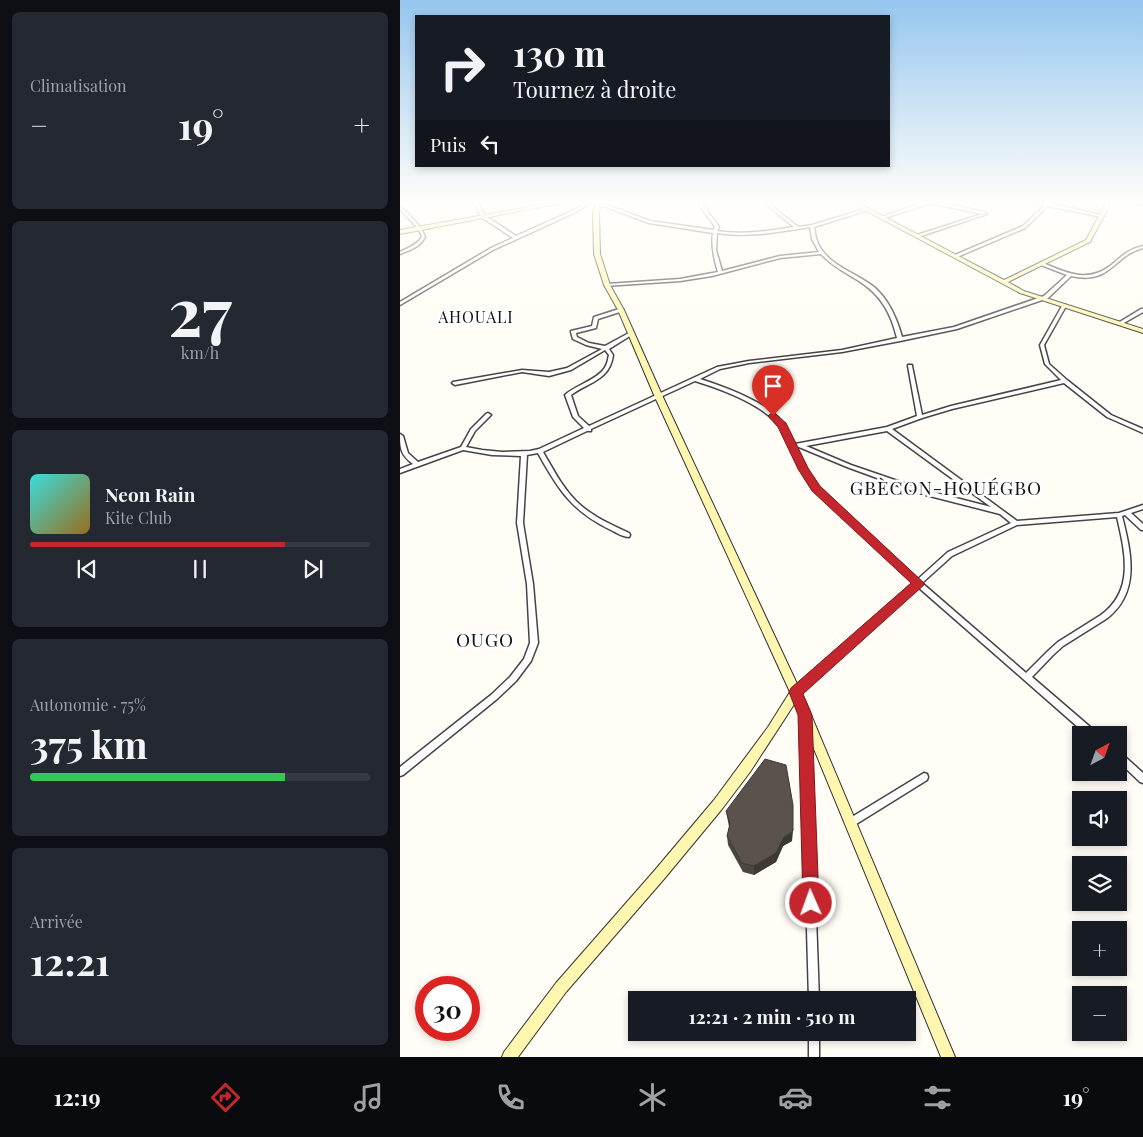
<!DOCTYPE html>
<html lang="fr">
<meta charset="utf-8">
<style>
:root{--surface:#171b24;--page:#242831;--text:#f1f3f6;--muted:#9ea1a6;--line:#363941;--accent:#c4262e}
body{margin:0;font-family:"Playfair Display",serif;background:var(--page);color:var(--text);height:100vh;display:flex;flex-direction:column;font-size:19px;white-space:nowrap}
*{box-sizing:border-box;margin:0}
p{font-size:16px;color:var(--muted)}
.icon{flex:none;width:28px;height:28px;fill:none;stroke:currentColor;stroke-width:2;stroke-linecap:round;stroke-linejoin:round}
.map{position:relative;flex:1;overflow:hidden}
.sheet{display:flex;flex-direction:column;gap:12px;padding:12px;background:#0d0f14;width:400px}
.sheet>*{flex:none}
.hud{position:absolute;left:15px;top:15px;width:475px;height:152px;border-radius:0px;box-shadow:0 2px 8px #0003;background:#171b24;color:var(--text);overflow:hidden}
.needle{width:32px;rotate:41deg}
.controls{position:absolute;left:672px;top:726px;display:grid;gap:10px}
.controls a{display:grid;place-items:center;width:55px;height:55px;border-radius:0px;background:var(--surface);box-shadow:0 2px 8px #0003;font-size:25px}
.speed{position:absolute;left:15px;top:976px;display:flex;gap:10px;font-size:25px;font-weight:700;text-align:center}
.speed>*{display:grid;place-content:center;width:65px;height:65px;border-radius:50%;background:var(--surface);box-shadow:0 2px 8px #0003;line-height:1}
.speed .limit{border:8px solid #d22;background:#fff;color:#111}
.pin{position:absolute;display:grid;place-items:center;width:42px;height:42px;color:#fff;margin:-51px -21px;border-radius:50% 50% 50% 0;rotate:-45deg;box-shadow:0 0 5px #0007}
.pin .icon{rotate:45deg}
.me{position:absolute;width:55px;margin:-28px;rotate:358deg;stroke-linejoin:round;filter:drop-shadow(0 0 4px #0008)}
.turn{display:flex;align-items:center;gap:18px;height:105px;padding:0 15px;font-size:22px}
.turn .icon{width:65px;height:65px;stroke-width:2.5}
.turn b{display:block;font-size:35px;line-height:42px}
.then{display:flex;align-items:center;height:48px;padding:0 15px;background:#0003;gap:10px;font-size:19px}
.big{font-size:38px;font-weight:700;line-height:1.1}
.sheet .card{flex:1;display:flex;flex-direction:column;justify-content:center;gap:8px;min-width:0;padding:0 18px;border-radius:8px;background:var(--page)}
.sheet .dial{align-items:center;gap:0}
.dial b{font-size:65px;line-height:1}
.song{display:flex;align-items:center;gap:15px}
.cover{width:60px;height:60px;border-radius:8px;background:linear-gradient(135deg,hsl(180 70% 55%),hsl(40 70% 35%))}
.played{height:5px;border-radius:2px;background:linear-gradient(90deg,var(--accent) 75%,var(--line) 75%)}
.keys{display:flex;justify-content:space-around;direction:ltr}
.heat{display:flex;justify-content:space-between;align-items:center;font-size:28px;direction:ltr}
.charge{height:8px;border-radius:4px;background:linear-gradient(90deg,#34c759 75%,var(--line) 0)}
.trip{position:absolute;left:228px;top:991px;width:288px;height:50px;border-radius:0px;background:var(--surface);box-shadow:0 2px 8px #0003;font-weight:700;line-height:50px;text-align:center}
.tab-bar{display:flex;height:80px;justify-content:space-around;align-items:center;background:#090b0e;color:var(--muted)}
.tab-bar .icon{width:35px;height:35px}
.tab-bar .on{color:var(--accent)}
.tab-bar b{font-size:22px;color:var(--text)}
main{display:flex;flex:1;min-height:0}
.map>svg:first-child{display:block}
.cemetery{fill:#d9e3c4}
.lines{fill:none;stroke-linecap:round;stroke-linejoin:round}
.street-casing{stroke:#444;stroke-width:3}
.secondary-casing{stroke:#333;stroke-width:2}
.street{fill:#fff;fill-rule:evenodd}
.secondary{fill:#fff6b0;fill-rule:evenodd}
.wall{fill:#4d4742}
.shaded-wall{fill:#3f3936}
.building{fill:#5a524d;stroke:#3f3936}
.route{fill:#c4262e;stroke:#7f191e}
.labels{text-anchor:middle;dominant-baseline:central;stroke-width:5;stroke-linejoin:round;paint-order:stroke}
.far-quarter-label{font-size:16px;letter-spacing:1px;fill:#111;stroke:#fff}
.quarter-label{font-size:19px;letter-spacing:1px;fill:#111;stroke:#fff}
</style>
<main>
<section class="sheet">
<div class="card"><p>Climatisation</p>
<div class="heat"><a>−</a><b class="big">19°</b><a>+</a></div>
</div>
<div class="card dial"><b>27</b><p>km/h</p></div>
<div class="card">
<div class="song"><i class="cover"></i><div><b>Neon Rain</b><p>Kite Club</p></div></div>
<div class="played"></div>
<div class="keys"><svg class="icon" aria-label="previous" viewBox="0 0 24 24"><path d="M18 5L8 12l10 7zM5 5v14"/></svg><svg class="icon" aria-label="pause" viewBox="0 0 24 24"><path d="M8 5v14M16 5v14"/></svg><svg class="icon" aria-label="next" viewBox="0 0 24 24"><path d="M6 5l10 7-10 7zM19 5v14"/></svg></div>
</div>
<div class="card"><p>Autonomie · 75%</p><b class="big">375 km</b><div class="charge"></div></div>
<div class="card"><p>Arrivée</p><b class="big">12:21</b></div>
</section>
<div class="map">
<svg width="743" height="1057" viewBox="0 0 743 1057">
<rect width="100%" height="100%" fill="#fffdf5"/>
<polygon class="cemetery" points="637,201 702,201 695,213"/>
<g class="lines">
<defs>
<g id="street">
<polygon points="74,201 78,201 84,215 116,236 174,210 189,201 192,202 176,212 93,250 0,305 0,302 91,248 113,238 81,217"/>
<path d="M298,201H302C305,211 314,218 319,227L317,231C343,235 368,231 394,227L362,201H366L398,227L412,225L468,208V210L414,227C415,230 415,234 416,238C423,264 455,272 474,287C489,300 497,319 502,337L554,327L644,296L667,275L641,265V263H643C666,273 688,283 710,266C723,256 726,250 743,246V248C712,256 712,285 671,276L648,298L557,329L500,341L442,352L349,363L320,369L300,379C325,387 358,399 378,417C385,425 390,435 395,444L487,427L517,416L508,366V365H512V366L522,415L551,406L661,380L645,364L640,345L662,306L666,305V306L644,345L649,364L667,380L711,415L743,429V433L707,417L664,383L552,409L522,418L492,429L617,521L719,513L743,505V509L731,513L743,524V530H741L725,515L722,516C731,552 741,593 706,619L663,646L653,655L632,677L696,732L697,735H687L518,587L399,694L396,695L393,694L392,692L393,690L513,583L414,489C399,470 394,448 381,429C366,405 321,389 295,381L191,429V431H187L143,452C153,469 162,487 176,501C191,516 210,524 229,533L230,535L229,537C223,537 217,533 211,530C172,511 159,491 138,453L127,455L123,523L133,584L138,643L131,661L116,681L97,699L3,775L0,776V767L91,695L110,677L124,659L130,643L127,584L117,523L121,456L92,455L63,450L0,473V469L13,464C1,455 0,449 0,434L3,436L8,453L18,462L61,447L71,429L86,414L88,413L91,415L75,431L66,447L82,450L102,452L130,451L139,449L184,428L173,417L165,395C177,384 202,379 207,363C208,361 208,358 209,355L205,350L171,370L149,376L122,372L55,385L52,383L53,382L122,370L149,372L167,368L202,349L186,345L173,339L171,332V331L192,326L194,317L219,309H223V311L198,319L196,328L176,333L177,337L189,343L205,346L229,333H233V334L209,349L213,355C210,380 189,382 171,395L178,416L189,426L317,367L349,361L442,350L497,338C491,313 481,295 459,281C446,273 432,266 421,254L380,258L312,276L280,281L205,286V284H207L280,279L318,272C314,259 311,246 313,233L249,223L197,204V202H199L250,221L314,230L315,227C310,218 301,211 298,201ZM410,227L412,239L419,252L380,256L322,271L316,250L317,233C348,238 379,232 410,227ZM487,431L591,507L521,489L451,465L406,446ZM396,447H399L447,467L518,493L600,514L611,523L548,552L518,579L418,487L409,473ZM717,517C725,552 735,590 701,615L658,642L648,651L626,673L522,583L552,556L617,525Z"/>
<polygon points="527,201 534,201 584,212 587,214 518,237 517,237 517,235 582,214 531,203 484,218 481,217"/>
<polygon points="628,201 648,203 704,216 702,217 648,206 625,228 557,257 555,257 555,255 623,226 645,205"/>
<polygon points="724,201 731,201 743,203 743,205"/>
<path d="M0,206C7,212 23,228 25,237C20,247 10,250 0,254V252C8,248 17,245 22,237C19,226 7,218 0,209Z"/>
<polygon points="741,309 743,309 743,312 722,324 718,324 718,323"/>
<polygon points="405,717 408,718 409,721 419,1000 409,1000 401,721 402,718"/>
<polygon points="719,753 722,754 743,773 743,783 740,782 719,762"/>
<polygon points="524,773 527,774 528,777 527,780 453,826 450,827 447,826 446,823 447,820"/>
<rect x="409" y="1032" width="10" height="25"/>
</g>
<g id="secondary">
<polygon points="162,201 172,201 0,234 0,230"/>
<polygon points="197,201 202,201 199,213 200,254 210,285 224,310 262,395 406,703 555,1057 541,1057 395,703 350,772 322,809 264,879 166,992 118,1057 102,1057 104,1052 156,983 255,870 314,800 368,727 390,692 254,395 218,310 204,285 194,254 193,213"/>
<polygon points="448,201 454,201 604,280 686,240 707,201 712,201 690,242 608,282 624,291 743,329 743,333 620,293"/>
</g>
</defs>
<use href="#street" class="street-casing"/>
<use href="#secondary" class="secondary-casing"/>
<use href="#street" class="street"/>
<use href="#secondary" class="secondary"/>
</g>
<polygon class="wall" points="326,811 392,841 383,846 376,862 354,875 343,872 328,845 327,836 329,827"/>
<polygon class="shaded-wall" points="393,831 392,841 383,846 376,862 354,875 354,866 384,837"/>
<polygon class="building" points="365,759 386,765 393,805 393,831 384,837 376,853 354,866 342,863 327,836 330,824 326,811"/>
<linearGradient id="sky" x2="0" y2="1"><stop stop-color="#95c6ee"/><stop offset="0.58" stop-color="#fffefa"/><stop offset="1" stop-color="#fffefa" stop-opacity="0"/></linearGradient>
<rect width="743" height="349" fill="url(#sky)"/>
<polygon class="route" points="373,412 386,423 408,468 420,486 525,584 403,694 412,715 419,903 417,909 411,912 405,909 403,903 398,715 389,692 391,688 511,583 412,491 398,469 378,427 368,416"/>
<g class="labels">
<g class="far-quarter-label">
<text x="76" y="316">AHOUALI</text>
</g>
<g class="quarter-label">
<text x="546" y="487">GBÈCON-HOUÉGBO</text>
<text x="85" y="639">OUGO</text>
</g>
</g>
</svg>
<div class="controls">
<a><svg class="needle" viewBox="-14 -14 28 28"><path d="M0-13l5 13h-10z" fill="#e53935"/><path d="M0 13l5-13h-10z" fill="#9ea1a6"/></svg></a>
<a><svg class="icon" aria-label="sound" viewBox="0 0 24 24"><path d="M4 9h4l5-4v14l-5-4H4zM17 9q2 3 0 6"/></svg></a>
<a><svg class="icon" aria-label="layers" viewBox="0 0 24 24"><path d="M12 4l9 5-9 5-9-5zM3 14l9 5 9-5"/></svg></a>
<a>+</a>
<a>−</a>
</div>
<div class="speed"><div class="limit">30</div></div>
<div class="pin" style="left:373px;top:416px;background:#d93025"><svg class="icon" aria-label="arrive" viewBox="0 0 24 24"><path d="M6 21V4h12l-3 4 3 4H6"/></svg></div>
<svg class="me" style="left:411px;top:903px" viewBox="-20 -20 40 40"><circle r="17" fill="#c4262e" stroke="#fff" stroke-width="3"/><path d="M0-11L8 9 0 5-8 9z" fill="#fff"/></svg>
<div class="trip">12:21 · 2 min · 510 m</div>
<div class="hud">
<div class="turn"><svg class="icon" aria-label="right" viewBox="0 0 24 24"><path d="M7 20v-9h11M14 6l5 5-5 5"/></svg><div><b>130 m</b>Tournez à droite</div></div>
<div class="then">Puis<svg class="icon" aria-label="left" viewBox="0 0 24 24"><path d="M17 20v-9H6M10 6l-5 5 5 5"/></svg></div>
</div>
</div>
</main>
<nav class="tab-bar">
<b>12:19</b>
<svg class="icon on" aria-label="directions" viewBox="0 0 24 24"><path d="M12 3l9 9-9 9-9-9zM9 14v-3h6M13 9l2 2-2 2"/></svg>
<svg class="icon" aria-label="music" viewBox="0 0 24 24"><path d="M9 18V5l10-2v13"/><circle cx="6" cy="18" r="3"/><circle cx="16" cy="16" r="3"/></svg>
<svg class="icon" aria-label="phone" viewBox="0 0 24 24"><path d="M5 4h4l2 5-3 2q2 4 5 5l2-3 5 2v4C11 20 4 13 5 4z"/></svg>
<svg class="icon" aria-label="climate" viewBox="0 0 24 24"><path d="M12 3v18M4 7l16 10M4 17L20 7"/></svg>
<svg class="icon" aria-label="car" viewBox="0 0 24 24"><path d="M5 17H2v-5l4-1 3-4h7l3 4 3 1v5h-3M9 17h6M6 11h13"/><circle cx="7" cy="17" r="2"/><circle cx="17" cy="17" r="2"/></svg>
<svg class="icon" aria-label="filters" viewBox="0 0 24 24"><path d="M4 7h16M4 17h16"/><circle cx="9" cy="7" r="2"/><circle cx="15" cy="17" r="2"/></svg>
<b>19°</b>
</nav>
